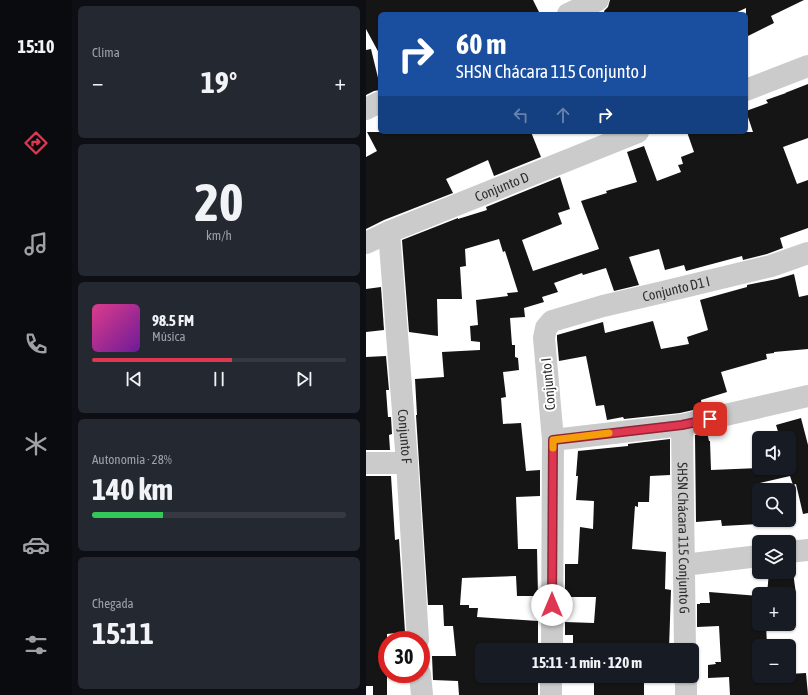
<!DOCTYPE html>
<html lang="pt">
<meta charset="utf-8">
<style>
:root{--surface:#171b24;--page:#242831;--text:#f1f3f6;--muted:#9ea1a6;--line:#363941;--accent:#df3751}
body{margin:0;font-family:"Asap Condensed",sans-serif;background:var(--page);color:var(--text);height:100vh;display:flex;flex-direction:column;font-size:15px;white-space:nowrap}
*{box-sizing:border-box;margin:0}
p{font-size:13px;color:var(--muted)}
.icon{flex:none;width:22px;height:22px;fill:none;stroke:currentColor;stroke-width:2;stroke-linecap:round;stroke-linejoin:round}
.map{position:relative;flex:1;overflow:hidden}
.details{display:flex;flex-direction:column;gap:6px;padding:6px;background:#0d0f14;width:294px}
.details>*{flex:none}
.top-card{position:absolute;left:12px;top:12px;width:370px;height:122px;border-radius:6px;box-shadow:0 1px 3px #0004;background:#1a4fa0;color:#fff;overflow:hidden}
.fabs{position:absolute;left:386px;top:431px;display:grid;gap:8px}
.fabs a{display:grid;place-items:center;width:44px;height:44px;border-radius:6px;background:var(--surface);box-shadow:0 1px 3px #0004;font-size:20px}
.speed{position:absolute;left:12px;top:631px;display:flex;gap:8px;font-size:20px;font-weight:700;text-align:center}
.speed>*{display:grid;place-content:center;width:52px;height:52px;border-radius:50%;background:var(--surface);box-shadow:0 1px 3px #0004;line-height:1}
.speed .limit{border:6px solid #d22;background:#fff;color:#111}
.pin{position:absolute;display:grid;place-items:center;width:34px;height:34px;color:#fff;margin:-17px;border-radius:8px;box-shadow:0 2px 6px #0006}
.me{position:absolute;width:44px;margin:-22px;rotate:0deg;stroke-linejoin:round;filter:drop-shadow(0 0 3px #0008)}
.turn{display:flex;align-items:center;gap:14px;height:84px;padding:0 12px;font-size:18px}
.turn .icon{width:52px;height:52px;stroke-width:2.5}
.turn b{display:block;font-size:28px;line-height:34px}
.lanes{display:flex;align-items:center;height:38px;padding:0 12px;background:#0003;justify-content:center;gap:20px;direction:ltr}
.lanes .off{opacity:.35}
.big{font-size:30px;font-weight:700;line-height:1.1}
.details .card{flex:1;display:flex;flex-direction:column;justify-content:center;gap:6px;min-width:0;padding:0 14px;border-radius:6px;background:var(--page)}
.details .dial{align-items:center;gap:0}
.dial b{font-size:52px;line-height:1}
.song{display:flex;align-items:center;gap:12px}
.cover{width:48px;height:48px;border-radius:6px;background:linear-gradient(135deg,hsl(330 70% 55%),hsl(280 70% 35%))}
.played{height:4px;border-radius:2px;background:linear-gradient(90deg,var(--accent) 55%,var(--line) 55%)}
.keys{display:flex;justify-content:space-around;direction:ltr}
.heat{display:flex;justify-content:space-between;align-items:center;font-size:22px;direction:ltr}
.charge{height:6px;border-radius:3px;background:linear-gradient(90deg,#34c759 28%,var(--line) 0)}
.trip{position:absolute;left:109px;top:643px;width:224px;height:40px;border-radius:6px;background:var(--surface);box-shadow:0 1px 3px #0004;font-weight:700;line-height:40px;text-align:center}
main{display:flex;flex:1;min-height:0}
.tabs{display:flex;flex-direction:column;width:72px;justify-content:space-around;align-items:center;background:#090b0e;color:var(--muted)}
.tabs .icon{width:28px;height:28px}
.tabs .on{color:var(--accent)}
.tabs b{font-size:18px;color:var(--text)}
.map>svg:first-child{display:block}
.building{fill:#151515}
.lines{fill:none;stroke-linecap:round;stroke-linejoin:round}
.minor{stroke:#cbcbcb;stroke-width:22}
.route-casing{stroke:#912435;stroke-width:10}
.route{stroke:#df3751;stroke-width:7}
.slow{stroke:#f59e0b;stroke-width:7}
.labels{text-anchor:middle;dominant-baseline:central;stroke-width:4;stroke-linejoin:round;paint-order:stroke}
.street-label{font-size:14px;fill:#2e2e2e;stroke:#fff}
</style>
<main>
<nav class="tabs">
<b>15:10</b>
<svg class="icon on" aria-label="directions" viewBox="0 0 24 24"><path d="M12 3l9 9-9 9-9-9zM9 14v-3h6M13 9l2 2-2 2"/></svg>
<svg class="icon" aria-label="music" viewBox="0 0 24 24"><path d="M9 18V5l10-2v13"/><circle cx="6" cy="18" r="3"/><circle cx="16" cy="16" r="3"/></svg>
<svg class="icon" aria-label="phone" viewBox="0 0 24 24"><path d="M5 4h4l2 5-3 2q2 4 5 5l2-3 5 2v4C11 20 4 13 5 4z"/></svg>
<svg class="icon" aria-label="climate" viewBox="0 0 24 24"><path d="M12 3v18M4 7l16 10M4 17L20 7"/></svg>
<svg class="icon" aria-label="car" viewBox="0 0 24 24"><path d="M5 17H2v-5l4-1 3-4h7l3 4 3 1v5h-3M9 17h6M6 11h13"/><circle cx="7" cy="17" r="2"/><circle cx="17" cy="17" r="2"/></svg>
<svg class="icon" aria-label="filters" viewBox="0 0 24 24"><path d="M4 7h16M4 17h16"/><circle cx="9" cy="7" r="2"/><circle cx="15" cy="17" r="2"/></svg>
</nav>
<section class="details">
<div class="card"><p>Clima</p>
<div class="heat"><a>−</a><b class="big">19°</b><a>+</a></div>
</div>
<div class="card dial"><b>20</b><p>km/h</p></div>
<div class="card">
<div class="song"><i class="cover"></i><div><b>98.5 FM</b><p>Música</p></div></div>
<div class="played"></div>
<div class="keys"><svg class="icon" aria-label="previous" viewBox="0 0 24 24"><path d="M18 5L8 12l10 7zM5 5v14"/></svg><svg class="icon" aria-label="pause" viewBox="0 0 24 24"><path d="M8 5v14M16 5v14"/></svg><svg class="icon" aria-label="next" viewBox="0 0 24 24"><path d="M6 5l10 7-10 7zM19 5v14"/></svg></div>
</div>
<div class="card"><p>Autonomia · 28%</p><b class="big">140 km</b><div class="charge"></div></div>
<div class="card"><p>Chegada</p><b class="big">15:11</b></div>
</section>
<div class="map">
<svg width="442" height="695" viewBox="0 0 442 695">
<rect width="100%" height="100%" fill="#fff"/>
<g class="building">
<polygon points="0,0 167,0 174,14 14,14 14,55 0,29"/>
<polygon points="244,0 438,0 405,16 408,23 380,37 380,8 367,14 239,14 238,11 242,7"/>
<polygon points="5,49 14,86 14,90 8,91 0,95 0,50"/>
<polygon points="442,84 442,138 417,147 431,184 442,180 442,228 414,238 417,248 401,254 377,260 376,256 320,271 318,265 299,270 293,249 263,257 273,285 248,291 240,268 217,275 216,273 188,283 192,292 176,297 178,302 158,308 159,317 144,318 146,345 149,345 149,357 152,358 153,370 137,372 140,397 135,398 137,424 155,423 160,471 174,470 174,496 150,497 152,549 171,549 172,596 151,596 150,576 96,578 94,605 103,605 103,608 112,608 111,617 172,621 172,650 158,650 158,648 131,648 131,650 116,650 116,676 135,676 136,682 172,683 172,695 93,695 92,681 67,680 66,656 90,656 87,626 78,626 77,605 62,605 50,415 51,415 49,379 78,377 76,352 114,350 114,342 105,341 104,326 112,325 110,300 142,296 141,293 152,292 139,251 137,252 133,239 99,249 100,266 94,267 96,299 71,299 72,336 43,332 36,240 92,218 92,219 121,210 120,207 194,177 204,209 192,213 196,224 156,240 167,271 233,249 215,201 241,193 240,191 271,182 261,152 278,146 291,181 315,172 312,165 317,164 315,157 328,152 321,132 387,132 380,111 402,103 400,100 420,93 419,93"/>
<polygon points="1,132 165,132 175,157 128,176 122,160 80,179 87,193 18,220 0,229 0,157 11,151"/>
<polygon points="428,274 433,297 442,295 442,349 408,352 408,353 400,354 401,359 355,372 361,392 335,400 336,408 314,413 258,419 257,417 241,420 238,405 230,406 220,356 193,361 191,339 191,335 237,322 239,333 287,321 295,349 323,344 321,337 342,330 334,300 381,287 381,285 411,279"/>
<polygon points="15,287 18,330 0,332 0,289"/>
<polygon points="20,356 23,390 20,390 22,417 25,417 26,434 23,435 24,450 0,450 0,357"/>
<polygon points="435,418 442,445 442,513 437,514 430,484 427,485 424,476 394,483 393,524 356,526 355,520 330,522 329,435 341,432 343,441 344,441 345,470 393,468 423,468 423,438 414,438 410,425"/>
<polygon points="304,439 304,475 284,476 283,502 272,502 272,507 269,506 266,549 300,552 299,589 305,590 303,648 266,648 266,650 207,650 207,635 199,635 199,622 228,623 230,597 199,597 199,564 212,564 214,527 227,529 228,501 210,500 212,476 210,476 212,451 262,446 262,444"/>
<polygon points="0,476 25,476 29,540 33,539 39,632 21,634 21,695 7,695 7,686 0,686"/>
<polygon points="403,572 427,572 430,594 401,594"/>
<polygon points="343,592 393,596 393,624 400,624 401,646 393,646 393,676 423,676 423,674 440,673 442,695 364,695 363,677 342,678 342,665 350,664 349,662 355,662 353,626 331,627 331,604 334,604 334,603 344,603"/>
<polygon points="228,676 247,676 247,679 277,679 277,680 278,680 278,695 228,695"/>
</g>
<g class="lines">
<g class="minor">
<polyline points="202,14 232,0"/>
<polyline points="380,90 442,66"/>
<polyline points="0,109 14,102"/>
<path id="s1" d="M23,232L41,463L52,640"/>
<path id="s2" d="M0,243L23,232L272,132"/>
<path id="s3" d="M316,425L319,650"/>
<polyline points="187,440 316,425 442,396"/>
<polyline points="0,463 41,463"/>
<polyline points="423,552 442,550"/>
<polyline points="318,565 393,556"/>
<path id="s4" d="M186,650L187,440L178,338L180,328L186,321L237,306L297,292L405,266L442,253"/>
<polyline points="54,674 56,695"/>
<polyline points="320,676 320,695"/>
<polyline points="185,695 185,676"/>
</g>
</g>
<g class="lines">
<defs>
<polyline id="route" points="186,605 187,440 316,425 344,419"/>
</defs>
<use href="#route" class="route-casing"/>
<use href="#route" class="route"/>
<polyline class="slow" points="187,448 187,440 243,433"/>
</g>
<g class="labels">
<g class="street-label">
<text stroke="none"><textPath href="#s2" startOffset="147">Conjunto D</textPath></text>
<text stroke="none"><textPath href="#s4" startOffset="460">Conjunto D1 I</textPath></text>
<text transform="translate(182 384) rotate(-95)">Conjunto I</text>
<text stroke="none"><textPath href="#s1" startOffset="205">Conjunto F</textPath></text>
<text stroke="none"><textPath href="#s3" startOffset="113">SHSN Chácara 115 Conjunto G</textPath></text>
</g>
</g>
</svg>
<div class="fabs">
<a><svg class="icon" aria-label="sound" viewBox="0 0 24 24"><path d="M4 9h4l5-4v14l-5-4H4zM17 9q2 3 0 6"/></svg></a>
<a><svg class="icon" aria-label="search" viewBox="0 0 24 24"><circle cx="10" cy="10" r="6"/><path d="M15 15l6 6"/></svg></a>
<a><svg class="icon" aria-label="layers" viewBox="0 0 24 24"><path d="M12 4l9 5-9 5-9-5zM3 14l9 5 9-5"/></svg></a>
<a>+</a>
<a>−</a>
</div>
<div class="speed"><div class="limit">30</div></div>
<div class="pin" style="left:344px;top:419px;background:#d93025"><svg class="icon" aria-label="arrive" viewBox="0 0 24 24"><path d="M6 21V4h12l-3 4 3 4H6"/></svg></div>
<svg class="me" style="left:186px;top:605px" viewBox="-20 -20 40 40"><circle r="19" fill="#fff"/><path d="M0-13L10 11 0 6-10 11z" fill="#df3751"/></svg>
<div class="trip">15:11 · 1 min · 120 m</div>
<div class="top-card">
<div class="turn"><svg class="icon" aria-label="right" viewBox="0 0 24 24"><path d="M7 20v-9h11M14 6l5 5-5 5"/></svg><div><b>60 m</b>SHSN Chácara 115 Conjunto J</div></div>
<div class="lanes"><svg class="icon off" aria-label="left" viewBox="0 0 24 24"><path d="M17 20v-9H6M10 6l-5 5 5 5"/></svg><svg class="icon off" aria-label="ahead" viewBox="0 0 24 24"><path d="M12 20V5M6 11l6-6 6 6"/></svg><svg class="icon" aria-label="right" viewBox="0 0 24 24"><path d="M7 20v-9h11M14 6l5 5-5 5"/></svg></div>
</div>
</div>
</main>
